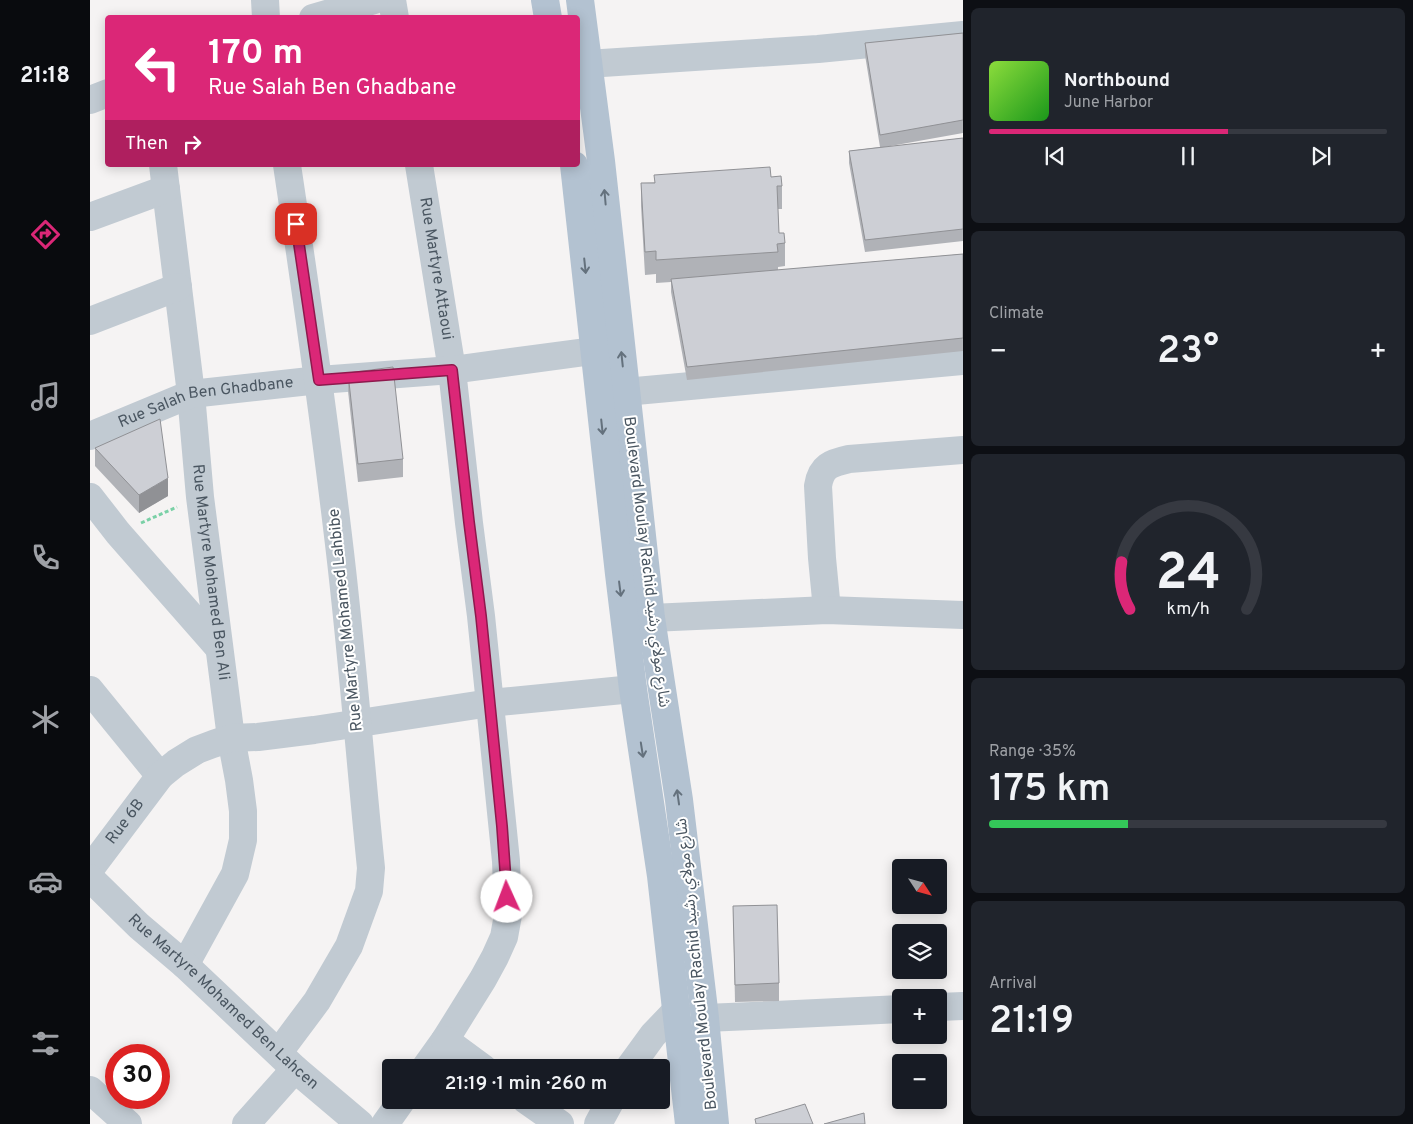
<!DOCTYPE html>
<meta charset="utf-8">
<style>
:root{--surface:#171b24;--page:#20242c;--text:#f1f3f6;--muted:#9ea1a6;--line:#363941;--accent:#db2777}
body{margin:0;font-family:Overpass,"Noto Sans Arabic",sans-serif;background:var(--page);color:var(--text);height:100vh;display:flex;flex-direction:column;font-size:19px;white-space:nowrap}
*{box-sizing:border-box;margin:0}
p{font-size:16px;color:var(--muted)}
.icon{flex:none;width:28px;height:28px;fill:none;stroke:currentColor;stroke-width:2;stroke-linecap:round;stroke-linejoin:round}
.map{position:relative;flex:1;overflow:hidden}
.side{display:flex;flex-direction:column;gap:8px;padding:8px;background:#0d0f14;width:450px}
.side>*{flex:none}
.top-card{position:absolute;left:15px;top:15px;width:475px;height:152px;border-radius:5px;box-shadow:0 2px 12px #0003;background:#db2777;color:#fff;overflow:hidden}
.needle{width:32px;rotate:126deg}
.fabs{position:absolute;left:802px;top:859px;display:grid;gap:10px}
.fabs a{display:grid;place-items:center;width:55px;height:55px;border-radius:5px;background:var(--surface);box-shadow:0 2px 12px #0003;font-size:25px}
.speed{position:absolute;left:15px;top:1044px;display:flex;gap:10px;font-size:25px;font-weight:700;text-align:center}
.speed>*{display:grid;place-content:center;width:65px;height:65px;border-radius:50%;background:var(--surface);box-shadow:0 2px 12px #0003;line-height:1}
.speed .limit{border:8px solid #d22;background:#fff;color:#111}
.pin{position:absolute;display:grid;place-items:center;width:42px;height:42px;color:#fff;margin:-21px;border-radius:10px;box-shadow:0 2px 8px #0006}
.me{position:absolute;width:55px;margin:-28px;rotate:358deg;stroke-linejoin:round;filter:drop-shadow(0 0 4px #0008)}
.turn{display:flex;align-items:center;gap:18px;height:105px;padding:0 20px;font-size:22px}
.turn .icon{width:65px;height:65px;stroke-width:2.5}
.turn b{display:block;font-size:35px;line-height:42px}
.then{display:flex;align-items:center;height:48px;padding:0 20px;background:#0003;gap:10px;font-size:19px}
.big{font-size:38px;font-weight:600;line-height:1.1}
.side .tile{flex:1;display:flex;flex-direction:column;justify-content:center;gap:8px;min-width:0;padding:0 18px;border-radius:8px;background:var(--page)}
.side .dial{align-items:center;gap:0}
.dial svg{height:130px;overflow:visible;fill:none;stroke:var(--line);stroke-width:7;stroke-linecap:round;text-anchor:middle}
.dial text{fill:var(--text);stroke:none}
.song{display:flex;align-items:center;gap:15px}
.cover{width:60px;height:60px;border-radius:8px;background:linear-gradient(135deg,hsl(90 70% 55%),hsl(120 70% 35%))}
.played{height:5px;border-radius:2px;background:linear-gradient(90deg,var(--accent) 60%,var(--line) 60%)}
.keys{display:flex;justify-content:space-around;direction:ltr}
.heat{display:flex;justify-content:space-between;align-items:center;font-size:28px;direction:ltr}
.charge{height:8px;border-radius:4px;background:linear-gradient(90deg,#34c759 35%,var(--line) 0)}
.trip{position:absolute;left:292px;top:1059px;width:288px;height:50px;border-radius:5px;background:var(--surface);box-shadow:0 2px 12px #0003;font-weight:600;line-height:50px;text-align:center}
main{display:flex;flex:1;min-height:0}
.tabs{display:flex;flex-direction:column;width:90px;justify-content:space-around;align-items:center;background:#090b0e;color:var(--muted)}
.tabs .icon{width:35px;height:35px}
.tabs .on{color:var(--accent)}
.tabs b{font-size:22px;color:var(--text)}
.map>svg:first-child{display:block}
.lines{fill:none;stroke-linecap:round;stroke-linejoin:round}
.path{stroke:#7ad0a6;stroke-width:3;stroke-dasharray:4 2.5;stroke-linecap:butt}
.minor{stroke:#c1cad2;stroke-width:28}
.major{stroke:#b3c2d1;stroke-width:28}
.wall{fill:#b0b2b7}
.shaded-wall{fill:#909195}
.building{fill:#cdcfd5;stroke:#909195}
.oneway{stroke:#64717d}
.route-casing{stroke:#8e194d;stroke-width:12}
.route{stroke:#db2777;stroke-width:9}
.labels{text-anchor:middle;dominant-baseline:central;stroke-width:4;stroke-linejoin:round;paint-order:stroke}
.street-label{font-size:16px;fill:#4a5661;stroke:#fff}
</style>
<main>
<nav class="tabs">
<b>21:18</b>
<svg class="icon on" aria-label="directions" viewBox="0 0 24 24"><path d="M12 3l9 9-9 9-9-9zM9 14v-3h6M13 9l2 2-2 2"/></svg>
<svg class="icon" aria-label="music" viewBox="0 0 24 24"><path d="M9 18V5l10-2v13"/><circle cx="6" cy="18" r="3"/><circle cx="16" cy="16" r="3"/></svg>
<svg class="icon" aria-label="phone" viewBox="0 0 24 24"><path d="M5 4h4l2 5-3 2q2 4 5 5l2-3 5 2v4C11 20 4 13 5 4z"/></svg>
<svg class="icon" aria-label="climate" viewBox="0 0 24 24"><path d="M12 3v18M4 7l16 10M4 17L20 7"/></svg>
<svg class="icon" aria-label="car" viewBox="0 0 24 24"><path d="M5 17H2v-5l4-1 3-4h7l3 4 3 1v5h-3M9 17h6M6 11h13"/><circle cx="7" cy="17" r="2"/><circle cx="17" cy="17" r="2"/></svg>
<svg class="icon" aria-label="filters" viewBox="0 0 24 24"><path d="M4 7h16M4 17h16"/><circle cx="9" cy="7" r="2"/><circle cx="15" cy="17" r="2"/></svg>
</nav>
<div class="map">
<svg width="873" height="1124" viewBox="0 0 873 1124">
<rect width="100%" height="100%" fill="#f5f3f3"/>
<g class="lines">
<polyline class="path" points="51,523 87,507"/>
<g class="minor">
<polyline points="175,0 176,18"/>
<polyline points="302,0 305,18"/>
<polyline points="223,18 284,0"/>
<polyline points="497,64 728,49 873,35"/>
<polyline points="0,100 18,93"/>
<path id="s1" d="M73,165L101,394L110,497L141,738L149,780L153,811V840L145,874L95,965"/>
<path id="s2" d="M329,165L362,370L379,523L391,616L416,861L418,915L414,937L405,957L393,979L355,1040L335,1068"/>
<polyline points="0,217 76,189"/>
<polyline points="0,321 88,287"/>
<polyline points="535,392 873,361"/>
<path id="s3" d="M0,436L101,394L229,380L362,370L503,351"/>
<polyline points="0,497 28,533 129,648"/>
<path d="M737,610L732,558L728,486C731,466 741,463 759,459L873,450"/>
<polyline points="561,618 737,610 873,615"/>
<polyline points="0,690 70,776"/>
<path id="s4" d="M0,869L70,776L86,763L107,750L123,744L141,738L168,737L224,730L400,703L543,689"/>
<path id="s5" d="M0,878L49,926L95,965L205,1069L270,1124"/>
<polyline points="849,1007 873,1006"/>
<polyline points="615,1018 685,1015 811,1009"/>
<polyline points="355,1040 393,1068"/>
<path d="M189,1052L227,1001L259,946L279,891L281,868C270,760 262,652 249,544C234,417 216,291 197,165"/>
<polyline points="539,1068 563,1035 587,1010"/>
<polyline points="0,1090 38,1124"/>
<polyline points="436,1100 470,1124"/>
<polyline points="156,1124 205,1069"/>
<polyline points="295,1124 312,1100"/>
<polyline points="508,1124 521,1100"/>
</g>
<g class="major">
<polyline points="455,0 458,18"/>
<polyline points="490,0 511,161 561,618 589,800 615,1018 625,1124"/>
<polyline points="484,165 529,574 543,689 571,876 599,1124"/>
</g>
</g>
<g class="wall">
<polygon points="873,33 873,133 795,147 873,138 873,241 775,252 759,163 759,151 790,147 775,55 775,43"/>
<polygon points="681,177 692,186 692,209 688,209 689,233 695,243 695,266 688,267 688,270 873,254 873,351 597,380 581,292 581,282 566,283 566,274 555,275 551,206 551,183"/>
<polygon points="258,373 313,459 313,477 268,482 258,391"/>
<polygon points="5,448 78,496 49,513 5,466"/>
<polygon points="643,906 689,983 689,1001 645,1002"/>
</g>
<polygon class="shaded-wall" points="78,478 78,496 49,513 49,495"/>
<g class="building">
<polygon points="873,33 873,120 790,135 775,43"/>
<polygon points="873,138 873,229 775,240 759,151"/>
<polygon points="680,167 681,177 691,176 692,186 687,186 689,233 694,233 695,243 687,244 688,252 566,260 566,251 555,252 551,183 565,183 564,175"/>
<polygon points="873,254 873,338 597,367 581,279"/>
<polygon points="303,367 313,459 268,464 258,373"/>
<polygon points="70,419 78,478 49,495 5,448"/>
<polygon points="687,905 689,983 645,985 643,906"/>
<polygon points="715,1104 723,1124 666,1124 665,1119"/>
<polygon points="774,1113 775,1124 734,1124"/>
</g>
<defs><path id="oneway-shaft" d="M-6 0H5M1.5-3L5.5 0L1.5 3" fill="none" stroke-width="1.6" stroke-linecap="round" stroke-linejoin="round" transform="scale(1.25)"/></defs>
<g class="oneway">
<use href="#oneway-shaft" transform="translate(515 197) rotate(-95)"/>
<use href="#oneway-shaft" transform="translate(495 266) rotate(84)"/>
<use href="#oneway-shaft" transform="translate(532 359) rotate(-96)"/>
<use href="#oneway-shaft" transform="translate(512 427) rotate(84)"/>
<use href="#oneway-shaft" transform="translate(530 589) rotate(83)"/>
<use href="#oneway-shaft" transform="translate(552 750) rotate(81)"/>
<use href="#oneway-shaft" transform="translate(588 797) rotate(-98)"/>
</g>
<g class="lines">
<defs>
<polyline id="route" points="206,224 229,380 362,370 379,522 391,616 412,826 417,897"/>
</defs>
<use href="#route" class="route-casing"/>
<use href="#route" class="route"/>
</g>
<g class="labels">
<g class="street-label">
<text stroke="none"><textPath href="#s2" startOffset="105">Rue Martyre Attaoui</textPath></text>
<text stroke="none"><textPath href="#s3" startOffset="122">Rue Salah Ben Ghadbane</textPath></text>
<text transform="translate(556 562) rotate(83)">Boulevard Moulay Rachid شارع مولاي رشيد</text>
<text stroke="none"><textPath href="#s1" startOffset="410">Rue Martyre Mohamed Ben Ali</textPath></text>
<text transform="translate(256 620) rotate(-96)">Rue Martyre Mohamed Lahbibe</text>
<text stroke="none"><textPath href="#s4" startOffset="59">Rue 6B</textPath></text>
<text transform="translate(607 964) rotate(-96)">Boulevard Moulay Rachid شارع مولاي رشيد</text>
<text stroke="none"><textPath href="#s5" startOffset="182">Rue Martyre Mohamed Ben Lahcen</textPath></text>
</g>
</g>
</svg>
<div class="fabs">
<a><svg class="needle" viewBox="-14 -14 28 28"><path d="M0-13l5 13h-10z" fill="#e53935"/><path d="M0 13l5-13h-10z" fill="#9ea1a6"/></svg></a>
<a><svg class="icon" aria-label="layers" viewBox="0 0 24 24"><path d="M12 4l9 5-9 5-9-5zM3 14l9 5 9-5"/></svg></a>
<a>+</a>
<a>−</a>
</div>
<div class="speed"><div class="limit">30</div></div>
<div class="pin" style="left:206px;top:224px;background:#d93025"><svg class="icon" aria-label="arrive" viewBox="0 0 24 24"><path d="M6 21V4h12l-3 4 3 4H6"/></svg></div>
<svg class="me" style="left:417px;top:897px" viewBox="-20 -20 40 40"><circle r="19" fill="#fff"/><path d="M0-13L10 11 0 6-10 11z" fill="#db2777"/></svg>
<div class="trip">21:19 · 1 min · 260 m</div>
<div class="top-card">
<div class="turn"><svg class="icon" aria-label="left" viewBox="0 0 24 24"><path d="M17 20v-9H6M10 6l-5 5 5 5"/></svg><div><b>170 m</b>Rue Salah Ben Ghadbane</div></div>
<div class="then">Then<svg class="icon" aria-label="right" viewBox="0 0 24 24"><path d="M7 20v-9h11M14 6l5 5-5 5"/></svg></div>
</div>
</div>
<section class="side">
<div class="tile">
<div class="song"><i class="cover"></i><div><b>Northbound</b><p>June Harbor</p></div></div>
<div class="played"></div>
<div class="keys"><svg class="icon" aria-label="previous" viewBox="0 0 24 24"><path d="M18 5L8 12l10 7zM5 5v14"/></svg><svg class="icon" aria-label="pause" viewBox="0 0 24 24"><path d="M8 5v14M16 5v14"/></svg><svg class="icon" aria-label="next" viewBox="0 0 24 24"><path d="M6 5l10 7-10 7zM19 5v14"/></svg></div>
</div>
<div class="tile"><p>Climate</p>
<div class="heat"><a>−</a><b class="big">23°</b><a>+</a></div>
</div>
<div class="tile dial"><svg viewBox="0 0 100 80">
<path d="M14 69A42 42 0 1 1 86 69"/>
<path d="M14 69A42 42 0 0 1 9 40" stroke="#db2777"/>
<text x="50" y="56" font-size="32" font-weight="700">24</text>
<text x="50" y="72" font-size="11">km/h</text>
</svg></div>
<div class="tile"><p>Range · 35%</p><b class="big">175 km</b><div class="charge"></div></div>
<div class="tile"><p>Arrival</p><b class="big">21:19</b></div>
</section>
</main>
